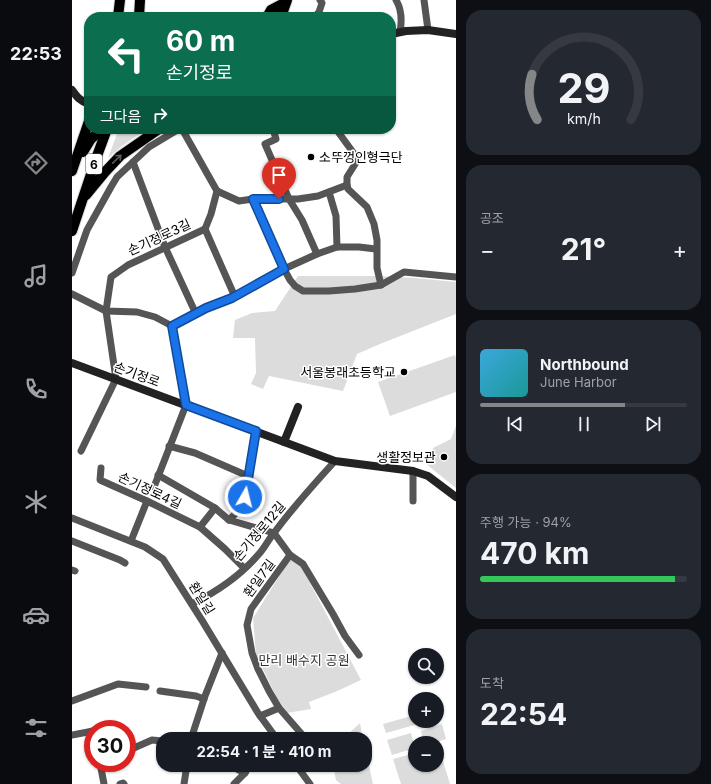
<!DOCTYPE html>
<html lang="ko">
<meta charset="utf-8">
<style>
:root{--surface:#171b24;--page:#242831;--text:#f1f3f6;--muted:#9ea1a6;--line:#363941;--accent:#858687}
body{margin:0;font-family:Inter,"Noto Sans KR",sans-serif;background:var(--page);color:var(--text);height:100vh;display:flex;flex-direction:column;font-size:15px;white-space:nowrap}
*{box-sizing:border-box;margin:0}
p{font-size:13px;color:var(--muted)}
.icon{flex:none;width:22px;height:22px;fill:none;stroke:currentColor;stroke-width:2;stroke-linecap:round;stroke-linejoin:round}
.map{position:relative;flex:1;overflow:hidden}
.sheet{display:flex;flex-direction:column;gap:10px;padding:10px;background:#0d0f14;width:255px}
.sheet>*{flex:none}
.top-card{position:absolute;left:12px;top:12px;width:312px;height:122px;border-radius:16px;box-shadow:0 1px 3px #0004;background:#0b6e4f;color:#fff;overflow:hidden}
.controls{position:absolute;left:336px;top:648px;display:grid;gap:8px}
.controls a{display:grid;place-items:center;width:36px;height:36px;border-radius:50%;background:var(--surface);box-shadow:0 1px 3px #0004;font-size:20px}
.speed{position:absolute;left:12px;top:720px;display:flex;gap:8px;font-size:20px;font-weight:700;text-align:center}
.speed>*{display:grid;place-content:center;width:52px;height:52px;border-radius:50%;background:var(--surface);box-shadow:0 1px 3px #0004;line-height:1}
.speed .limit{border:6px solid #d22;background:#fff;color:#111}
.pin{position:absolute;display:grid;place-items:center;width:34px;height:34px;color:#fff;margin:-41px -17px;border-radius:50% 50% 50% 0;rotate:-45deg;box-shadow:0 0 4px #0007}
.pin .icon{rotate:45deg}
.me{position:absolute;width:44px;margin:-22px;rotate:8deg;stroke-linejoin:round;filter:drop-shadow(0 0 3px #0008)}
.turn{display:flex;align-items:center;gap:14px;height:84px;padding:0 16px;font-size:18px}
.turn .icon{width:52px;height:52px;stroke-width:2.5}
.turn b{display:block;font-size:28px;line-height:34px}
.then{display:flex;align-items:center;height:38px;padding:0 16px;background:#0003;gap:8px;font-size:15px}
.big{font-size:30px;font-weight:700;line-height:1.1}
.sheet .tile{flex:1;display:flex;flex-direction:column;justify-content:center;gap:6px;min-width:0;padding:0 14px;border-radius:16px;background:var(--page)}
.sheet .dial{align-items:center;gap:0}
.dial svg{height:104px;overflow:visible;fill:none;stroke:var(--line);stroke-width:7;stroke-linecap:round;text-anchor:middle}
.dial text{fill:var(--text);stroke:none}
.song{display:flex;align-items:center;gap:12px}
.cover{width:48px;height:48px;border-radius:6px;background:linear-gradient(135deg,hsl(200 70% 55%),hsl(180 70% 35%))}
.played{height:4px;border-radius:2px;background:linear-gradient(90deg,var(--accent) 70%,var(--line) 70%)}
.keys{display:flex;justify-content:space-around;direction:ltr}
.heat{display:flex;justify-content:space-between;align-items:center;font-size:22px;direction:ltr}
.charge{height:6px;border-radius:3px;background:linear-gradient(90deg,#34c759 94%,var(--line) 0)}
.trip{position:absolute;left:84px;top:732px;width:216px;height:40px;border-radius:16px;background:var(--surface);box-shadow:0 1px 3px #0004;font-weight:700;line-height:40px;text-align:center}
main{display:flex;flex:1;min-height:0}
.menu{display:flex;flex-direction:column;width:72px;justify-content:space-around;align-items:center;background:#090b0e;color:var(--muted)}
.menu .icon{width:28px;height:28px}
.menu .on{color:var(--accent)}
.menu b{font-size:18px;color:var(--text)}
.map>svg:first-child{display:block}
.green{fill:#dcdcdc}
.lines{fill:none;stroke-linecap:round;stroke-linejoin:round}
.primary-casing{stroke:#dbdbdb;stroke-width:12}
.street{stroke:#555;stroke-width:7}
.secondary{stroke:#222;stroke-width:8}
.primary{stroke:#000;stroke-width:10}
.oneway{stroke:#595959}
.route-casing{stroke:#114b97;stroke-width:10}
.route{stroke:#1a73e8;stroke-width:7}
.poi-dot{fill:#000;stroke:#fff;stroke-width:1.5}
.labels{text-anchor:middle;dominant-baseline:central;stroke-width:3;stroke-linejoin:round;paint-order:stroke}
.shield{fill:#fff;stroke:#4c4c4c;stroke-width:1}
.shield-label{font-size:12px;font-weight:bold;fill:#000}
.poi-label{font-size:13px;fill:#000;stroke:#fff;text-anchor:end}
.street-label{font-size:13px;fill:#000;stroke:#fff}
.park-label{font-size:13px;fill:#333;stroke:#fff}
</style>
<main>
<nav class="menu">
<b>22:53</b>
<svg class="icon on" aria-label="directions" viewBox="0 0 24 24"><path d="M12 3l9 9-9 9-9-9zM9 14v-3h6M13 9l2 2-2 2"/></svg>
<svg class="icon" aria-label="music" viewBox="0 0 24 24"><path d="M9 18V5l10-2v13"/><circle cx="6" cy="18" r="3"/><circle cx="16" cy="16" r="3"/></svg>
<svg class="icon" aria-label="phone" viewBox="0 0 24 24"><path d="M5 4h4l2 5-3 2q2 4 5 5l2-3 5 2v4C11 20 4 13 5 4z"/></svg>
<svg class="icon" aria-label="climate" viewBox="0 0 24 24"><path d="M12 3v18M4 7l16 10M4 17L20 7"/></svg>
<svg class="icon" aria-label="car" viewBox="0 0 24 24"><path d="M5 17H2v-5l4-1 3-4h7l3 4 3 1v5h-3M9 17h6M6 11h13"/><circle cx="7" cy="17" r="2"/><circle cx="17" cy="17" r="2"/></svg>
<svg class="icon" aria-label="filters" viewBox="0 0 24 24"><path d="M4 7h16M4 17h16"/><circle cx="9" cy="7" r="2"/><circle cx="15" cy="17" r="2"/></svg>
</nav>
<div class="map">
<svg width="384" height="784" viewBox="0 0 384 784">
<rect width="100%" height="100%" fill="#fff"/>
<g class="green">
<polygon points="62,129 75,129 50,146 36,158 45,134"/>
<polygon points="226,276 305,276 343,278 384,282 384,314 308,344 285,354 271,391 197,376 191,389 179,384 184,373 183,338 161,338 163,320 180,313 203,311"/>
<polygon points="383,355 384,358 384,392 318,416 306,382"/>
<polygon points="384,426 384,488 354,464 361,448 379,439"/>
<polygon points="218,559 229,566 289,680 263,692 237,702 239,709 215,713 206,700 184,655 181,618"/>
<polygon points="343,715 343,721 353,721 353,722 314,733 311,724"/>
<polygon points="288,723 291,739 270,739 274,736"/>
<polygon points="370,724 374,739 361,743 352,743 349,731"/>
<polygon points="339,733 343,748 320,755 315,740"/>
<polygon points="366,745 378,784 329,784 321,759 343,753 343,765 365,765"/>
<polygon points="293,747 301,784 269,784 264,780 261,765 293,765"/>
</g>
<g class="lines">
<defs>
<g id="primary">
<polyline points="46,17 48,0"/>
<polyline points="67,17 68,0"/>
<polyline points="195,17 199,10 214,2"/>
<polyline points="209,17 215,0"/>
<polyline points="11,152 19,139 30,129"/>
<polyline points="0,171 17,121"/>
<polyline points="14,195 33,172 48,156 87,129"/>
<polyline points="0,231 25,156 35,129"/>
</g>
</defs>
<use href="#primary" class="primary-casing"/>
<g class="street">
<path d="M324,0C330,10 330,21 328,32"/>
<polyline points="352,0 356,30"/>
<polyline points="243,17 247,12 250,3 248,0"/>
<polyline points="110,129 145,191 167,201 181,199 212,269 218,280 223,286 231,291 257,291 283,289 309,285 332,272 384,277"/>
<polyline points="201,129 204,139 193,144 217,199 230,220 245,254"/>
<polyline points="264,129 283,155 285,161 275,177 275,185 276,189 295,207 302,224 305,240 305,268 309,285"/>
<polyline points="61,162 93,247 124,314"/>
<polyline points="257,192 264,216 265,247"/>
<polyline points="181,199 226,199 246,196 275,185"/>
<polyline points="133,229 163,297"/>
<polyline points="133,229 139,214 145,191"/>
<polyline points="0,273 15,230 39,187 45,177 77,147 107,129"/>
<polyline points="0,294 34,311 65,312 83,317 100,326"/>
<polyline points="100,326 134,308 160,298 212,269 245,254 265,247 287,247 304,249"/>
<polyline points="97,446 123,453 176,476"/>
<polyline points="9,451 44,379 34,311 39,277 56,265 133,229"/>
<polyline points="29,468 28,480 75,501 128,527 153,549 172,568"/>
<polyline points="86,475 143,508 157,520 202,533"/>
<polyline points="82,487 114,405 100,326"/>
<polyline points="341,501 341,471"/>
<polyline points="0,518 73,547 91,559 131,622 186,713 205,739"/>
<polyline points="157,520 168,509 173,497 184,431"/>
<polyline points="128,527 143,508"/>
<polyline points="0,541 48,560 53,563"/>
<polyline points="59,541 75,501"/>
<polyline points="218,555 231,564 261,614 273,636 287,655"/>
<polyline points="0,570 3,571"/>
<path d="M120,604C144,592 168,576 186,555C192,549 196,540 202,533C221,507 242,484 263,461"/>
<polyline points="88,691 124,696 132,699"/>
<polyline points="0,701 46,684 74,687"/>
<polyline points="207,708 234,739"/>
<polyline points="188,716 207,708 197,691 186,669 180,653 175,625 179,609 218,555 202,533"/>
<polyline points="0,735 21,731"/>
<polyline points="119,739 133,696 150,653"/>
<polyline points="55,751 80,740 91,741"/>
<polyline points="28,763 32,784"/>
<polyline points="157,765 173,773"/>
<polyline points="224,765 238,784"/>
<polyline points="48,784 51,783 52,784"/>
<polyline points="112,784 115,765"/>
<polyline points="162,784 173,773 178,765"/>
</g>
<g class="secondary">
<polyline points="319,34 334,31 356,30 384,34"/>
<path d="M0,90C5,97 8,101 17,104"/>
<polyline points="0,363 263,461 341,471 356,476 384,497"/>
<polyline points="212,442 226,407"/>
</g>
<use href="#primary" class="primary"/>
</g>
<defs><path id="oneway-shaft" d="M-6 0H5M1.5-3L5.5 0L1.5 3" fill="none" stroke-width="1.6" stroke-linecap="round" stroke-linejoin="round"/></defs>
<use class="oneway" href="#oneway-shaft" transform="translate(45 159) rotate(-44)"/>
<g class="lines">
<defs>
<polyline id="route" points="173,497 184,431 114,405 100,326 134,308 160,298 212,269 181,199 207,199"/>
</defs>
<use href="#route" class="route-casing"/>
<use href="#route" class="route"/>
</g>
<g class="poi-dot">
<circle cx="239" cy="157" r="4"/>
<circle cx="332" cy="372" r="4"/>
<circle cx="372" cy="457" r="4"/>
</g>
<g class="labels">
<rect class="shield" x="14" y="154" width="16" height="20" rx="3"/>
<g class="shield-label">
<text x="22" y="164">6</text>
</g>
<g class="poi-label">
<text x="247" y="157" text-anchor="start">소뚜껑인형극단</text>
<text x="324" y="372">서울봉래초등학교</text>
<text x="364" y="457">생활정보관</text>
</g>
<g class="street-label">
<text transform="translate(87 237) rotate(-25)">손기정로3길</text>
<text transform="translate(65 374) rotate(20)">손기정로</text>
<text transform="translate(78 490) rotate(25)">손기정로4길</text>
<text transform="translate(187 531) rotate(-50)">손기정로12길</text>
<text transform="translate(187 578) rotate(-54)">환일7길</text>
<text transform="translate(130 598) rotate(58)">환일길</text>
</g>
<g class="park-label">
<text x="232" y="660">만리 배수지 공원</text>
</g>
</g>
</svg>
<div class="controls">
<a><svg class="icon" aria-label="search" viewBox="0 0 24 24"><circle cx="10" cy="10" r="6"/><path d="M15 15l6 6"/></svg></a>
<a>+</a>
<a>−</a>
</div>
<div class="speed"><div class="limit">30</div></div>
<div class="pin" style="left:207px;top:199px;background:#d93025"><svg class="icon" aria-label="arrive" viewBox="0 0 24 24"><path d="M6 21V4h12l-3 4 3 4H6"/></svg></div>
<svg class="me" style="left:173px;top:497px" viewBox="-20 -20 40 40"><circle r="17" fill="#1a73e8" stroke="#fff" stroke-width="3"/><path d="M0-11L8 9 0 5-8 9z" fill="#fff"/></svg>
<div class="trip">22:54 · 1 분 · 410 m</div>
<div class="top-card">
<div class="turn"><svg class="icon" aria-label="left" viewBox="0 0 24 24"><path d="M17 20v-9H6M10 6l-5 5 5 5"/></svg><div><b>60 m</b>손기정로</div></div>
<div class="then">그다음<svg class="icon" aria-label="right" viewBox="0 0 24 24"><path d="M7 20v-9h11M14 6l5 5-5 5"/></svg></div>
</div>
</div>
<section class="sheet">
<div class="tile dial"><svg viewBox="0 0 100 80">
<path d="M14 69A42 42 0 1 1 86 69"/>
<path d="M14 69A42 42 0 0 1 10 34" stroke="#858687"/>
<text x="50" y="56" font-size="32" font-weight="700">29</text>
<text x="50" y="72" font-size="11">km/h</text>
</svg></div>
<div class="tile"><p>공조</p>
<div class="heat"><a>−</a><b class="big">21°</b><a>+</a></div>
</div>
<div class="tile">
<div class="song"><i class="cover"></i><div><b>Northbound</b><p>June Harbor</p></div></div>
<div class="played"></div>
<div class="keys"><svg class="icon" aria-label="previous" viewBox="0 0 24 24"><path d="M18 5L8 12l10 7zM5 5v14"/></svg><svg class="icon" aria-label="pause" viewBox="0 0 24 24"><path d="M8 5v14M16 5v14"/></svg><svg class="icon" aria-label="next" viewBox="0 0 24 24"><path d="M6 5l10 7-10 7zM19 5v14"/></svg></div>
</div>
<div class="tile"><p>주행 가능 · 94%</p><b class="big">470 km</b><div class="charge"></div></div>
<div class="tile"><p>도착</p><b class="big">22:54</b></div>
</section>
</main>
